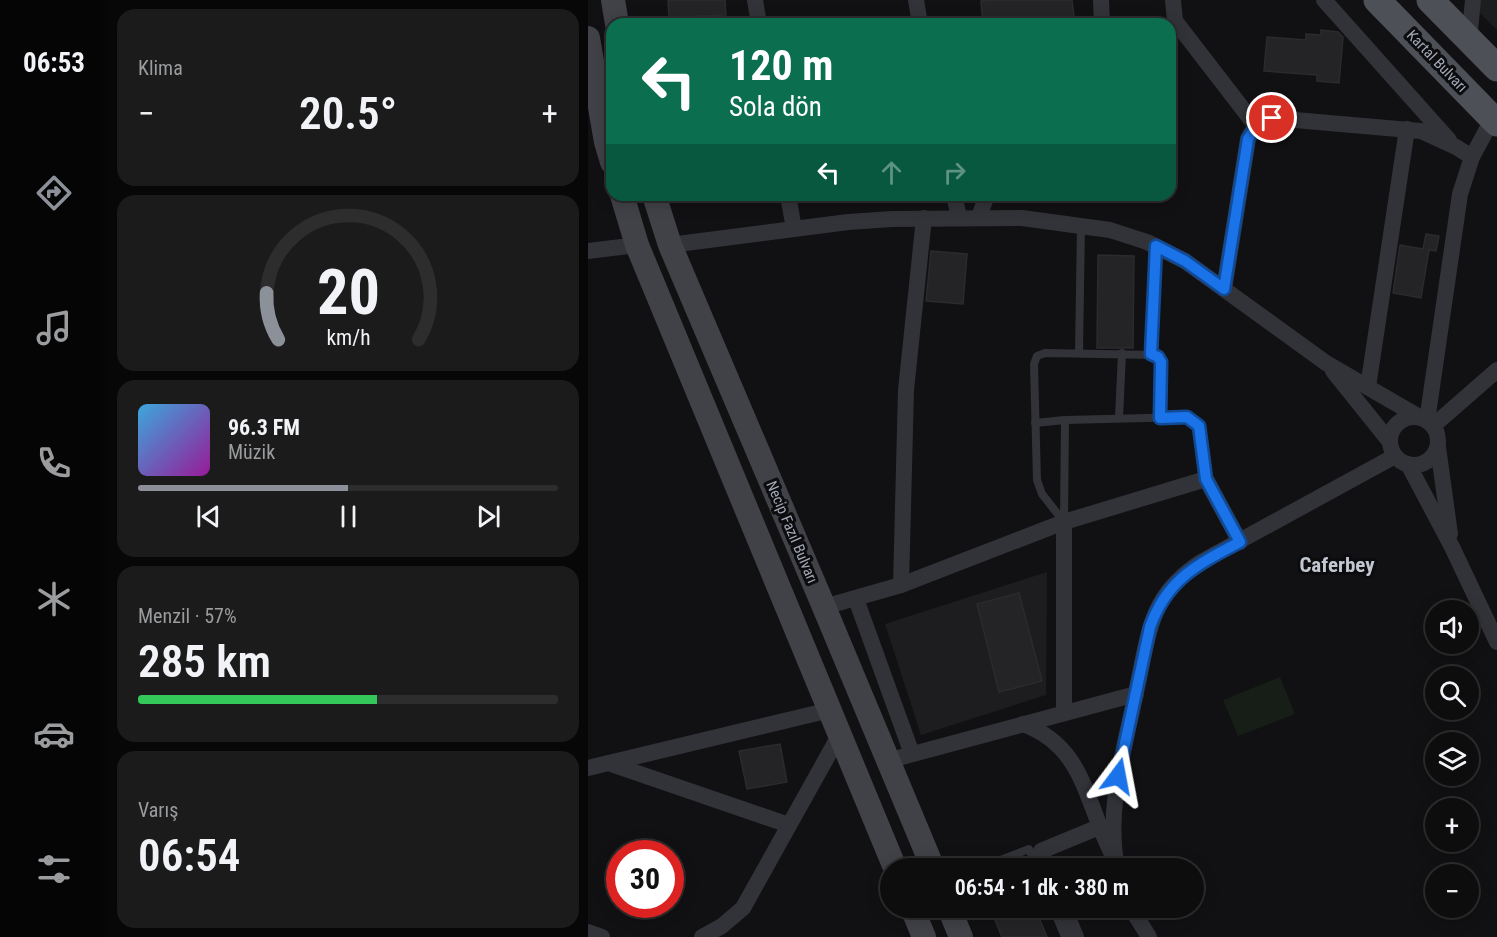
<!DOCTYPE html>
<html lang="tr">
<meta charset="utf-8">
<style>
:root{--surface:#0d0d0e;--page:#1b1b1c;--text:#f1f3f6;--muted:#9a9c9e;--line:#2d2d2e;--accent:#8c9099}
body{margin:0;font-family:"Roboto Condensed",sans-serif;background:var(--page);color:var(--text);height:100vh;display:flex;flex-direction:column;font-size:22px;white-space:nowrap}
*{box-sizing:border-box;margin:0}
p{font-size:20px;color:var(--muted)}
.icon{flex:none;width:33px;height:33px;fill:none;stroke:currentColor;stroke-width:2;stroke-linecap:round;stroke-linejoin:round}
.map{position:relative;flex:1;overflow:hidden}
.drawer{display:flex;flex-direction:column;gap:9px;padding:9px;background:#070708;width:480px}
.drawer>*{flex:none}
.hud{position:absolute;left:18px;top:18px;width:570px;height:183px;border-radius:18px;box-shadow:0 3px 15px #0003,0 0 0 2px var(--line);background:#0b6e4f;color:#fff;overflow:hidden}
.buttons{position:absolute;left:837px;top:600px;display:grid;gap:12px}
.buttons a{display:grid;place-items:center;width:54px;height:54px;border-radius:50%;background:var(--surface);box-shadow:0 3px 15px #0003,0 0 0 2px var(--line);font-size:30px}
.speed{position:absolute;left:18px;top:840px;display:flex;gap:12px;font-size:30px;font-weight:700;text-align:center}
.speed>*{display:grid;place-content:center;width:78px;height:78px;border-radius:50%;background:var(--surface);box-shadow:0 3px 15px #0003,0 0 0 2px var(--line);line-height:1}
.speed .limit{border:9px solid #d22;background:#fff;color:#111}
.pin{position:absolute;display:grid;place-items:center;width:51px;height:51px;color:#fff;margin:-26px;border:3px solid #fff;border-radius:50%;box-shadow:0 2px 6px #0007}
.me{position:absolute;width:66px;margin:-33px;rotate:13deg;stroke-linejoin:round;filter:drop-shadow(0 0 4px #0008)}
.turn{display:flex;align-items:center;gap:21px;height:126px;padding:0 24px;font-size:27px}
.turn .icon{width:78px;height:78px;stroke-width:2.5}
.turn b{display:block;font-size:42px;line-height:51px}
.lanes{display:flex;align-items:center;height:57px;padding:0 24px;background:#0003;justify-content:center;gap:30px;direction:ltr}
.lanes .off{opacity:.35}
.big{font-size:45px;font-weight:600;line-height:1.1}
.drawer .widget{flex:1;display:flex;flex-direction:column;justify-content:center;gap:9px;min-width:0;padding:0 21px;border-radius:18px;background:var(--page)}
.drawer .dial{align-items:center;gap:0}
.dial svg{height:156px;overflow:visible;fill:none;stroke:var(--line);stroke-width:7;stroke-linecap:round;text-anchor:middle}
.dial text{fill:var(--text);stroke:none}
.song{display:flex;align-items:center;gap:18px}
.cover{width:72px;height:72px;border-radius:9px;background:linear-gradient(135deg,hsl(200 70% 55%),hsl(300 70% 35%))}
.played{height:6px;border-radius:3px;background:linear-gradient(90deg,var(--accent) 50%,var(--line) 50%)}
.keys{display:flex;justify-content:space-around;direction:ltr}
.heat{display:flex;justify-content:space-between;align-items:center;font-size:33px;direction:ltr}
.charge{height:9px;border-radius:4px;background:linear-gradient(90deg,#34c759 57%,var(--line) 0)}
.trip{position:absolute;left:292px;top:858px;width:324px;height:60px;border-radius:30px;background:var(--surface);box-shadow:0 3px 15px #0003,0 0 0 2px var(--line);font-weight:600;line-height:60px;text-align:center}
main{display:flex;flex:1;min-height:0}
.tabs{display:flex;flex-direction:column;width:108px;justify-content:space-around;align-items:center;background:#050506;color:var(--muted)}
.tabs .icon{width:42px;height:42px}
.tabs .current{color:var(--accent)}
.tabs b{font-size:27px;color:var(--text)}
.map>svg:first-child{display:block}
.built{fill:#1d1d20}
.green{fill:#171e18}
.building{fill:#242427;stroke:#2b2b2f;stroke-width:1.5}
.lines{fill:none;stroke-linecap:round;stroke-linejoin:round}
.lane{stroke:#323338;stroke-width:8}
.street{stroke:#323338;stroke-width:16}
.secondary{stroke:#404248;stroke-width:24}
.primary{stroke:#4e5058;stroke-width:27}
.route-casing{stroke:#114b97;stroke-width:15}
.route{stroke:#1a73e8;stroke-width:10}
.labels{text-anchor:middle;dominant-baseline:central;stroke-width:6;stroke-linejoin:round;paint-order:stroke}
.street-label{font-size:15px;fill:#a1a8b5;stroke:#0c0c0e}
.district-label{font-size:21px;font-weight:bold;fill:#c3c7d1;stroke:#0c0c0e}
</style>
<main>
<nav class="tabs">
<b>06:53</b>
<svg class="icon current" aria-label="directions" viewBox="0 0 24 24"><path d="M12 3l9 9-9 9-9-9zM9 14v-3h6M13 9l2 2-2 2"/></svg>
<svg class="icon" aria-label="music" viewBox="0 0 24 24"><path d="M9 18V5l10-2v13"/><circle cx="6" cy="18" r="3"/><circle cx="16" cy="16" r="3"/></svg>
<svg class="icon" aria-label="phone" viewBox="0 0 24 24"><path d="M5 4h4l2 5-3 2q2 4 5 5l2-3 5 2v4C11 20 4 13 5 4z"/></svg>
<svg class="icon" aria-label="climate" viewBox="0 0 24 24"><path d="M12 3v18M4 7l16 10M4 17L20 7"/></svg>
<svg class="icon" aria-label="car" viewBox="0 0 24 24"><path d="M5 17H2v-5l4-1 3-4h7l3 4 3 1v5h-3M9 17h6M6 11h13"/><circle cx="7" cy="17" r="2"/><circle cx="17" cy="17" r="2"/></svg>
<svg class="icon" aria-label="filters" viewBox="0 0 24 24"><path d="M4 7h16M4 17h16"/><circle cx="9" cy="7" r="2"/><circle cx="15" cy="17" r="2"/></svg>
</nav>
<section class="drawer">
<div class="widget"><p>Klima</p>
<div class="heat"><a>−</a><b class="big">20.5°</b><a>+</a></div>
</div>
<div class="widget dial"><svg viewBox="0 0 100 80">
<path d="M14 69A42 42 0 1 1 86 69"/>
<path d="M14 69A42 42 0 0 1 8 45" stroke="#8c9099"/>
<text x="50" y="56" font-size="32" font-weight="700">20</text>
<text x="50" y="72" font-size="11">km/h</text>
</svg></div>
<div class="widget">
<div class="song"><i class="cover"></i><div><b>96.3 FM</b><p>Müzik</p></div></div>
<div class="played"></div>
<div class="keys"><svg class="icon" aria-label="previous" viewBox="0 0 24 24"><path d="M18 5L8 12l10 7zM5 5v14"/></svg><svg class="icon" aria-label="pause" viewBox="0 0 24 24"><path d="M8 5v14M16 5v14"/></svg><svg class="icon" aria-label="next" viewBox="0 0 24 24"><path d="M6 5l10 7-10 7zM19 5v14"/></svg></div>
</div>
<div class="widget"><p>Menzil · 57%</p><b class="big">285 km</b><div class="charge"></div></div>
<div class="widget"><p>Varış</p><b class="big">06:54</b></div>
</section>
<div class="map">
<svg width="909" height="937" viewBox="0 0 909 937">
<rect width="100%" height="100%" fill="#111113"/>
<g class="built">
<polygon points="892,0 909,0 909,30 891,12"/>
<polygon points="459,572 458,695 333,735 297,624"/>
</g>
<polygon class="green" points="692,677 707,714 650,736 635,700"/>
<g class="building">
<polygon points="80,0 137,0 138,15 81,17"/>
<polygon points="403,0 484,0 487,24 395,24 393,1"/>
<polygon points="733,30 750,32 755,37 751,83 729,81 729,75 676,71 679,37 718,40 718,34 733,35"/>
<polygon points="838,234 851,236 848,251 841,250 833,298 805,293 812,245 835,249"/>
<polygon points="343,251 379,254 375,304 338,301"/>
<polygon points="510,255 546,256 545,348 509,348"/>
<polygon points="431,593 454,681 411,692 389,604"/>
<polygon points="192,744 199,782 159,789 151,751"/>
<polygon points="402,908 447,908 459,937 414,937"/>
</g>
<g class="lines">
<g class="lane">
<polyline points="491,353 493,225"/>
<polyline points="563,354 568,246"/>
<polyline points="531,418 534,353"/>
<polyline points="447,423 477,420 599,417 609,423 613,429 618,479"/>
<polyline points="476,522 454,494 449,480 446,364 449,356 457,353 567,355 573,362 572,418"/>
<polyline points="476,522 477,420"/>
<polyline points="397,866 441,849 449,868"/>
<polyline points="465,908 477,937"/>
</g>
<g class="street">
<polyline points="167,0 171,24"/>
<polyline points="328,0 332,24"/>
<polyline points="513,0 514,24"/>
<polyline points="585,0 587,21 668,126"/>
<polyline points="736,0 861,140"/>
<polyline points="881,40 885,0"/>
<polyline points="200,195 206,229"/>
<polyline points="366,195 371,217"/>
<polyline points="391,217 399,195"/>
<polyline points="82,245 260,222 304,219 434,218 522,230 559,242 597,261 738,363 833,418"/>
<polyline points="0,251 49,245"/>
<path d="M636,289L660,139C665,128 672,121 684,118L833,131L868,147L884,157"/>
<polyline points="745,371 802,442"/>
<polyline points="780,387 819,129"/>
<circle cx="826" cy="441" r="24"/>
<polyline points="839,421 872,194 884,157 905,118"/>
<polyline points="845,426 909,370"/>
<polyline points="850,447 862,534"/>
<polyline points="820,464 864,547 909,642"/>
<polyline points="313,585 318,390 336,218"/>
<polyline points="268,599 324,754"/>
<polyline points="236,607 313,585 476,522 618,479 652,542"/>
<polyline points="476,713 476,522"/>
<path d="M435,724C497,747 497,802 524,854"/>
<polyline points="299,761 548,694"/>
<polyline points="20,763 201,825"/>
<polyline points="0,768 242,710"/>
<polyline points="460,868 453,851 511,827"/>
<path d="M529,868C517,807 538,744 550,683C556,657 559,628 572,604C582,586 596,573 613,562L807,456"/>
<polyline points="476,908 488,937"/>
<polyline points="543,908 561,937"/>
<polyline points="0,932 14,937"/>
<polyline points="114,937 134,926 155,908 252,734"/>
</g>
<g class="secondary">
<polyline points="25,0 29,24"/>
<polyline points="0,38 18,142 24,162"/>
<polyline points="34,195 49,245 307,868"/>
<polyline points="66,195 82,245 236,607 345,868"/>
<polyline points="324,908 336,937"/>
<polyline points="361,908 373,937"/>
</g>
<g class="primary">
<polyline points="789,0 909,123"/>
<polyline points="842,0 909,68"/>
</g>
</g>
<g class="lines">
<defs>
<path id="route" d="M530,776L562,627C579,579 610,564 652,542L618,479L611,426L599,417L572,418L573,362L570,357L563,354L568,246L597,261L636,289L660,139L668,126L684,118"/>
</defs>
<use href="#route" class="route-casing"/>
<use href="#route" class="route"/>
</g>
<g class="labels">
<g class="street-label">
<text transform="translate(849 61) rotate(46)">Kartal Bulvarı</text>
<text transform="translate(204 532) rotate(67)">Necip Fazıl Bulvarı</text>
</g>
<g class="district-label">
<text x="749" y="565">Caferbey</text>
</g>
</g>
</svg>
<div class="buttons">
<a><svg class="icon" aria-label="sound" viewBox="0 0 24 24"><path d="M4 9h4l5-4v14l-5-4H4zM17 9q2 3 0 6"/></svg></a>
<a><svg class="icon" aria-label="search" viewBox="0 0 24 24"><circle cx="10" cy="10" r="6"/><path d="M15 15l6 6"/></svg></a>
<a><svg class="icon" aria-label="layers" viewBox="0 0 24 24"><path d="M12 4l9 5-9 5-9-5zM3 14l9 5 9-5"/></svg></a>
<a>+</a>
<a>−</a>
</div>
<div class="speed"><div class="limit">30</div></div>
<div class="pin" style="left:684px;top:118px;background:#d93025"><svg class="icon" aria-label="arrive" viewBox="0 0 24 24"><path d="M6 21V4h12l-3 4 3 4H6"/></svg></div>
<svg class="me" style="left:530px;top:776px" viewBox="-20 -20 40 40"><path d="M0-17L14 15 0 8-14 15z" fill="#1a73e8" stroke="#fff" stroke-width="4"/></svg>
<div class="trip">06:54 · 1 dk · 380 m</div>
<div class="hud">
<div class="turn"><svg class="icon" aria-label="left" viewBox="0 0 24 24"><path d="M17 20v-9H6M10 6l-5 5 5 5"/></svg><div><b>120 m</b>Sola dön</div></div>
<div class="lanes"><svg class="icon" aria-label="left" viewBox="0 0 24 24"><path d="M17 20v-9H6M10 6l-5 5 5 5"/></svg><svg class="icon off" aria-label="ahead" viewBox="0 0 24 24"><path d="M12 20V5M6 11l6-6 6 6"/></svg><svg class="icon off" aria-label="right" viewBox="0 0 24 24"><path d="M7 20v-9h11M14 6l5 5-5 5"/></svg></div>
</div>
</div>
</main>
